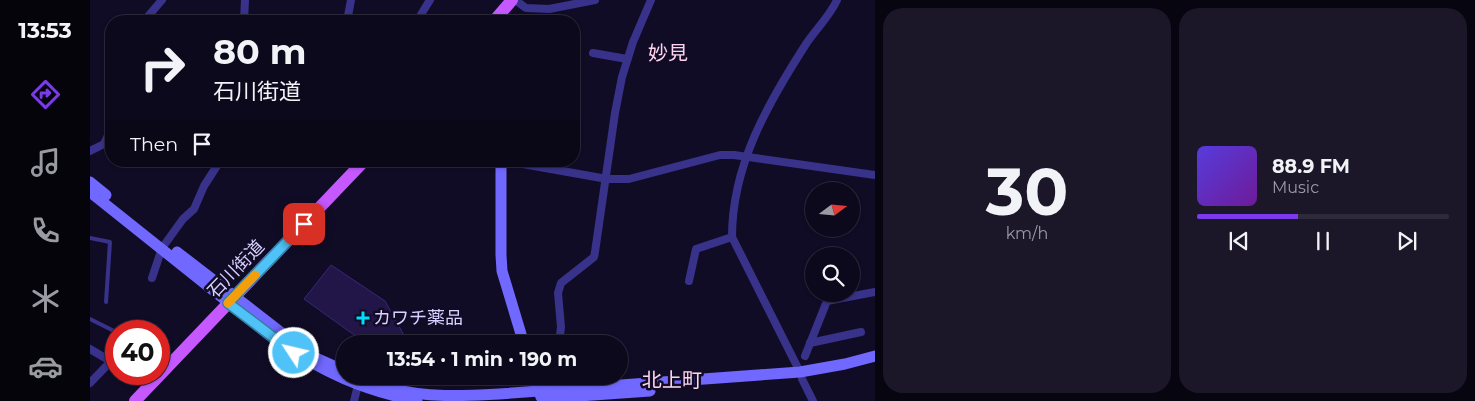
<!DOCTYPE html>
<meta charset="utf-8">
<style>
:root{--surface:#0d091c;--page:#1b1729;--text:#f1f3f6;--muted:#9a9aa3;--line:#2d2a3b;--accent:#7c3aed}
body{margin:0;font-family:Montserrat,"Noto Sans JP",sans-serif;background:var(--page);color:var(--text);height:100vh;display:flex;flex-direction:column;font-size:19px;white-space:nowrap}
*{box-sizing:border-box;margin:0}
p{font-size:16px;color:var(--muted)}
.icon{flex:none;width:28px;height:28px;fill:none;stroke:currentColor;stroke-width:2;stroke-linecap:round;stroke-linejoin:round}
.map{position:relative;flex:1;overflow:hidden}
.panel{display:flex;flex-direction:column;gap:8px;padding:8px;background:#07050f;width:600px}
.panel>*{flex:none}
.guide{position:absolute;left:15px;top:15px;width:475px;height:152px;border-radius:20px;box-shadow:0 1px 4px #0004,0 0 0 1px var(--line);background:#0d091c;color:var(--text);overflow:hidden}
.needle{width:32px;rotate:74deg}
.tools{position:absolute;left:715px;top:182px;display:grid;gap:10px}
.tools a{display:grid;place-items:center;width:55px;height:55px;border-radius:50%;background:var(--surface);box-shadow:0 1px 4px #0004,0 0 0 1px var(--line);font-size:25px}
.speed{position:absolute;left:15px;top:320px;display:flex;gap:10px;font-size:25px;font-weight:700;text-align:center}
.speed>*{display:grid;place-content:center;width:65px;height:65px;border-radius:50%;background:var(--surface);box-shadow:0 1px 4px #0004,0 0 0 1px var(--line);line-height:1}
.speed .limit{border:8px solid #d22;background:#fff;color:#111}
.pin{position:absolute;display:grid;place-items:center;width:42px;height:42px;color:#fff;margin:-21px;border-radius:10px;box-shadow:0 2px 8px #0006}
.me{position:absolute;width:55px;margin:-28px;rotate:305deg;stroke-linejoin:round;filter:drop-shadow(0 0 4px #0008)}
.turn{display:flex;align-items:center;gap:18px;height:105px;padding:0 25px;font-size:22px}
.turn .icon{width:65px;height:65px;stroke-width:2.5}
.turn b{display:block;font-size:35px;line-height:42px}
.then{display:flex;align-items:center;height:48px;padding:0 25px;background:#0003;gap:10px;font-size:19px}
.panel .card{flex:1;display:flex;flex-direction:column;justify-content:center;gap:8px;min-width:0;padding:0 18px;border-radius:20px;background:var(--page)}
.panel .dial{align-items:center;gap:0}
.dial b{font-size:65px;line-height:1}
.song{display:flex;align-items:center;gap:15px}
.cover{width:60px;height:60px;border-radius:8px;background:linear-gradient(135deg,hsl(250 70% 55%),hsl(280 70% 35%))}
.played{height:5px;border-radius:2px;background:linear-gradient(90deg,var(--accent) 40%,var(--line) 40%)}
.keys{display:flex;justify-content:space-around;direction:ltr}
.panel .tiles{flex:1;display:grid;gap:8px;grid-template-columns:repeat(2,1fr)}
.trip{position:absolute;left:246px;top:335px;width:292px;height:50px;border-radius:25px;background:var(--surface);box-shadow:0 1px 4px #0004,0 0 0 1px var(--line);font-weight:700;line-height:50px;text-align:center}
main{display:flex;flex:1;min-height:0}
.tab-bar{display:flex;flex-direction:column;width:90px;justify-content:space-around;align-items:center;background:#05040b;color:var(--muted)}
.tab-bar .icon{width:35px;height:35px}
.tab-bar .selected{color:var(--accent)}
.tab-bar b{font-size:22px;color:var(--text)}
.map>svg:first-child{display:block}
.building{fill:#221649;stroke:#382677}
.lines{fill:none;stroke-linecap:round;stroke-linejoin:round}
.lane{stroke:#38328a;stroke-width:4}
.street{stroke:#38328a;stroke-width:8}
.secondary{stroke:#7068ff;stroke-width:11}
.primary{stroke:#c558ff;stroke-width:12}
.route-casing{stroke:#337fa1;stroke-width:12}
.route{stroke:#4fc3f7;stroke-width:9}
.slow{stroke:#f59e0b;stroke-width:9}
.poi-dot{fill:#00ddfc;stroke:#110c26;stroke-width:2}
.labels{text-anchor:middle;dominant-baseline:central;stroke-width:5;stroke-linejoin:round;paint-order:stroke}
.street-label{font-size:18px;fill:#d8d1ff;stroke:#110c26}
.poi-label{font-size:18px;fill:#d8d1ff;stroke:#110c26;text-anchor:start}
.quarter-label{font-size:20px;fill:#ffd3ee;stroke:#110c26}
</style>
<main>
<nav class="tab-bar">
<b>13:53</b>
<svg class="icon selected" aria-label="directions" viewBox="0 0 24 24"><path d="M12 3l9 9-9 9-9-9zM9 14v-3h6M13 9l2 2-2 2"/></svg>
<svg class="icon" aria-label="music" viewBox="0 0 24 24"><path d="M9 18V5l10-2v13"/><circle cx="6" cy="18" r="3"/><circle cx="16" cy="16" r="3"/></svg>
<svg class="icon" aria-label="phone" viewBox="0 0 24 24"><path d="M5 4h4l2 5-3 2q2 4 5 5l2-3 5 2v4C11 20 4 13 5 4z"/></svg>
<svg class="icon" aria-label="climate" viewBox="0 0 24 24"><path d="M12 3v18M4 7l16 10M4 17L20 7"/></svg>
<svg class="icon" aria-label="car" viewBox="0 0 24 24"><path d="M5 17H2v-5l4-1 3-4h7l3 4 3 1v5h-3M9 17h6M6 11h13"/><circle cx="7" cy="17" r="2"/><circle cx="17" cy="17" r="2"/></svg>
</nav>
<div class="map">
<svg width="785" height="401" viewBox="0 0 785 401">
<rect width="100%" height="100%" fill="#110c26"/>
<polygon class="building" points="241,265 295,301 315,337 310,344 288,344 277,336 274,342 214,299"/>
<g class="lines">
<g class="lane">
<polyline points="0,238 20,242 16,302"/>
<polyline points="0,319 26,332"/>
</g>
<g class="street">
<polyline points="425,0 436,8 459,9 505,0"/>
<polyline points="154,19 203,21"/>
<polyline points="54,21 72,0"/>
<polyline points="154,21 155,0"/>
<polyline points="250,21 258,16 261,0"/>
<polyline points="327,21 340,0"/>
<polyline points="503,53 537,59"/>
<polyline points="0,151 14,144 21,129"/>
<polyline points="416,161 517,179 539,179 630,155 644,155 785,175"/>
<polyline points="62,278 72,248 93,219 104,209 114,186 130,161"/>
<polyline points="599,281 606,249 642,237"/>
<polyline points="720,343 771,332"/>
<polyline points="469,344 471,327 468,293 471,283 504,257 505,252 525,113 532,77 543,42 561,0"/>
<polyline points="0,349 22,362"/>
<polyline points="715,356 737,301 785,292"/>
<path d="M710,372L642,237C642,165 678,103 716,44C726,29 740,16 747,0"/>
<polyline points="712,379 723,401"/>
<polyline points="463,380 463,376"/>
<polyline points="0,383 26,356"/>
<polyline points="264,401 268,385"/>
</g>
<g class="secondary">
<polyline points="411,161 411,255 412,271 434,344"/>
<polyline points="0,182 16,195"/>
<path d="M0,192L188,342C233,372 273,390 327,401"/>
<polyline points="87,252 206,344 226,358 255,371"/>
<path d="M269,376C279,380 290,385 301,388C336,398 373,396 409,394L710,372L755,364L785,356"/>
<polyline points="444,376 451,397"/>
<polyline points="457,401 489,396 560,391"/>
</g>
<g class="primary">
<polyline points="404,21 422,0"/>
<polyline points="45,401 274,161"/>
</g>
</g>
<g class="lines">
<defs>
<polyline id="route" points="204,353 138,303 214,224"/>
</defs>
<use href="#route" class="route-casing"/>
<use href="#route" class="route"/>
<polyline class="slow" points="138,303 165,275"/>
</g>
<path class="poi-dot" d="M270.5 310.5h5v5h5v5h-5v5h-5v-5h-5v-5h5z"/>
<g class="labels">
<g class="street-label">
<text transform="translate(146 269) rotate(-46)">石川街道</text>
</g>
<g class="poi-label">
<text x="283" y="318">カワチ薬品</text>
</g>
<g class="quarter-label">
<text x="578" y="53">妙見</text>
<text x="582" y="380">北上町</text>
</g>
</g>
</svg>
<div class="tools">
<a><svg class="needle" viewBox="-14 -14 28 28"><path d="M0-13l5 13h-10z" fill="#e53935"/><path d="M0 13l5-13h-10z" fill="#9a9aa3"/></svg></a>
<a><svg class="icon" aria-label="search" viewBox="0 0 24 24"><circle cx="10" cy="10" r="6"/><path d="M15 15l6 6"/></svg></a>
</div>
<div class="speed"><div class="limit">40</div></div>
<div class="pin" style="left:214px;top:224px;background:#d93025"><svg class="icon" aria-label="arrive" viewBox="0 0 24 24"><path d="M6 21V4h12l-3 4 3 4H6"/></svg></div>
<svg class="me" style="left:204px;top:353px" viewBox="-20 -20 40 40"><circle r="17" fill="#4fc3f7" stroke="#fff" stroke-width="3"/><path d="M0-11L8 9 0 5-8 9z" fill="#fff"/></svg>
<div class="trip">13:54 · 1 min · 190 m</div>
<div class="guide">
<div class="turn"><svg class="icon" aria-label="right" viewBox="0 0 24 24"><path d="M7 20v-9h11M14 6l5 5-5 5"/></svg><div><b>80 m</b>石川街道</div></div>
<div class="then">Then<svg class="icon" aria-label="arrive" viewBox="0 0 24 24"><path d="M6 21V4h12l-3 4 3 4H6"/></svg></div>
</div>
</div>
<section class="panel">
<div class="tiles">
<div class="card dial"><b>30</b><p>km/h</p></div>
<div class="card">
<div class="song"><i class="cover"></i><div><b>88.9 FM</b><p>Music</p></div></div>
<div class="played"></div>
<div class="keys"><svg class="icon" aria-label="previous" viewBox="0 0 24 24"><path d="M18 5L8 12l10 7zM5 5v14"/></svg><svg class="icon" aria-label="pause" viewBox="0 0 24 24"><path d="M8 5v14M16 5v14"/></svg><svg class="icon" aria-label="next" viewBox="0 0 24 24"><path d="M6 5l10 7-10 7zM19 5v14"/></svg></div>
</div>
</div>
</section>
</main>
